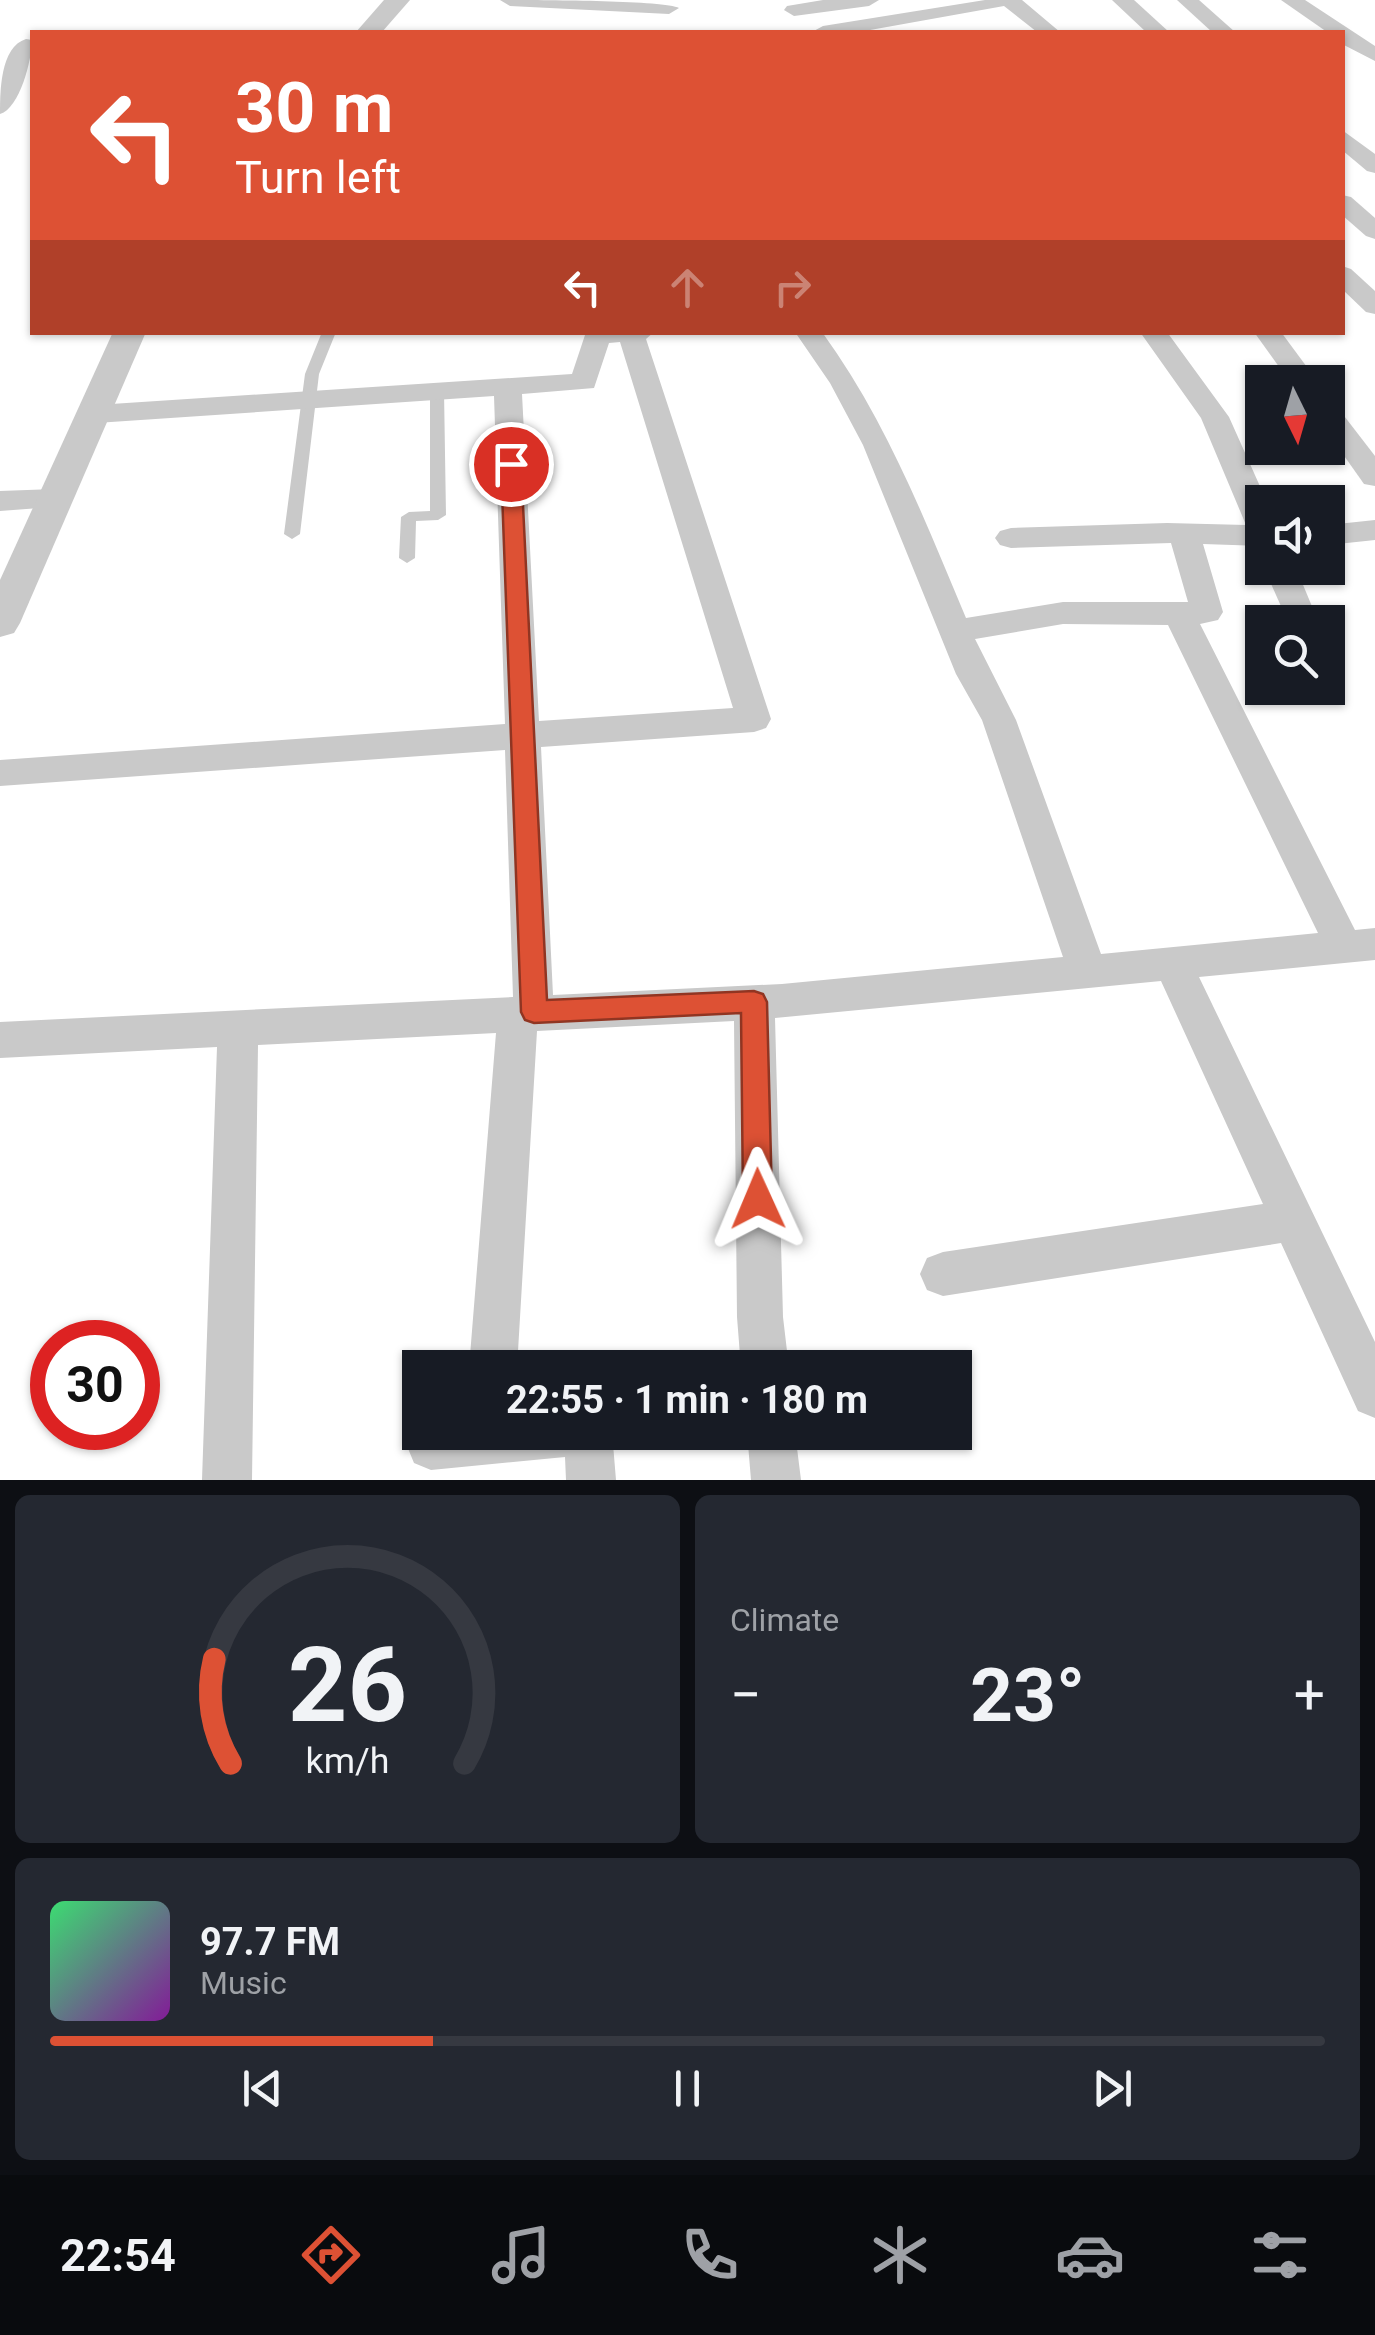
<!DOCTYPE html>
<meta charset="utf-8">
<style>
:root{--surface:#171b24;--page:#242831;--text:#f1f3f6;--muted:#9ea1a6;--line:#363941;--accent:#dd5134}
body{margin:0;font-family:Roboto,sans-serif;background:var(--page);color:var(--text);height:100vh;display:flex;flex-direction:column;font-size:38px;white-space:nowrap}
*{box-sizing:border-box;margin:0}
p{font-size:32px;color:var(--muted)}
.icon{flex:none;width:55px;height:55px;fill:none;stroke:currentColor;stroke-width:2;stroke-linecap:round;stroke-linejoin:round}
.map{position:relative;height:1480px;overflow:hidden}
.sheet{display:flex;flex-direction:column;gap:15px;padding:15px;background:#0d0f14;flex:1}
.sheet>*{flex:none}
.banner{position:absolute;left:30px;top:30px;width:1315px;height:305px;border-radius:0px;box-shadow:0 2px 8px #0004;background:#dd5134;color:#fff;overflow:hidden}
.needle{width:65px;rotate:175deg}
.tools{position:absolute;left:1245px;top:365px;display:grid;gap:20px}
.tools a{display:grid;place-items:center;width:100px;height:100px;border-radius:0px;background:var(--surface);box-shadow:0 2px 8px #0004;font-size:50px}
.speed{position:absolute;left:30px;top:1320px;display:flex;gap:20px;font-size:50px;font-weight:700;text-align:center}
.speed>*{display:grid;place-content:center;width:130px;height:130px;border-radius:50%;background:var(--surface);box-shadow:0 2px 8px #0004;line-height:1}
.speed .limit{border:15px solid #d22;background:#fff;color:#111}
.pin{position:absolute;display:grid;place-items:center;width:85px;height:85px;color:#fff;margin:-42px;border:5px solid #fff;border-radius:50%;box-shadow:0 2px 10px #0007}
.me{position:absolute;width:110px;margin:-55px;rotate:359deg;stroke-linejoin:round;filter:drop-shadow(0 0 8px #0008)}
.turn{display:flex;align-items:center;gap:35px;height:210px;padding:0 40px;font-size:45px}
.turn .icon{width:130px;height:130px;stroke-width:2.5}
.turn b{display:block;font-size:70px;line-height:85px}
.lanes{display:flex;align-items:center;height:95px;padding:0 40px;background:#0003;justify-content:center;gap:50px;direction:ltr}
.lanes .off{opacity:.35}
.big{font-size:75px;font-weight:700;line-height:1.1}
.sheet .card{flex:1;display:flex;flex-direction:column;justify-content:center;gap:15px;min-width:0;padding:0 35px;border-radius:15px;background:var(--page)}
.sheet .dial{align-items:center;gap:0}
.dial svg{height:260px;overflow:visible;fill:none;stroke:var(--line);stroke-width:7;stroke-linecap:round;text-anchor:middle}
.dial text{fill:var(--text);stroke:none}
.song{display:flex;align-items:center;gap:30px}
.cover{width:120px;height:120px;border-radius:15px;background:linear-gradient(135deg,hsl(140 70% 55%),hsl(290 70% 35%))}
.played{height:10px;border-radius:5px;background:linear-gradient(90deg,var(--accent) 30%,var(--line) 30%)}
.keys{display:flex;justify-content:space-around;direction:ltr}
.heat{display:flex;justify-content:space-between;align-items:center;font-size:55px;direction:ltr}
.sheet .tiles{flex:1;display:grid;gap:15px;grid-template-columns:1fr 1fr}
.card:last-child{grid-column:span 2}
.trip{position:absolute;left:402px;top:1350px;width:570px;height:100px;border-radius:0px;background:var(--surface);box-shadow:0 2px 8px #0004;font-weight:700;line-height:100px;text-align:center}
.tab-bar{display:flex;height:160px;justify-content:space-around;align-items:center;background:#090b0e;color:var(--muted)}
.tab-bar .icon{width:70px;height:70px}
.tab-bar .active{color:var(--accent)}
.tab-bar b{font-size:45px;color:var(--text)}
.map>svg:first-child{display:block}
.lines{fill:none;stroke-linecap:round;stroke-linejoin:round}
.service{fill:#c9c9c9;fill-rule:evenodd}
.minor{fill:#c9c9c9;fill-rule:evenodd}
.tertiary{fill:#c9c9c9;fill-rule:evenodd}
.route{fill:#dd5134;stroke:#903522;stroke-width:2.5}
</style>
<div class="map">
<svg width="1375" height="1480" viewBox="0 0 1375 1480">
<rect width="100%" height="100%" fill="#fff"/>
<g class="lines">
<g class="service">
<polygon points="322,332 336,332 319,374 300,534 292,539 284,534 305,374"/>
<polygon points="437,387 444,391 446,515 438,520 416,521 415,558 407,563 399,558 401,517 409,512 430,511 430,391"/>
</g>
<g class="minor">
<path d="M500,0C530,0 663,0 679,8L669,14L510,6Z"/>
<polygon points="823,0 879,0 869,6 794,16 784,10 787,6"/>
<polygon points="985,0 1022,0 1060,32 1037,32 1004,6 859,32 812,32 823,26"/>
<polygon points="1112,0 1134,0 1169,32 1146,32"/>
<polygon points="1177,0 1199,0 1235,32 1212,32"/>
<polygon points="1281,0 1305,0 1375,46 1375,61 1342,44 1342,32 1327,32"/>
<path d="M26,39L32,40C32,59 20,108 0,114C0,92 0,47 26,39Z"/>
<polygon points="1342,130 1375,154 1375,173 1367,171 1342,150"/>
<polygon points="1342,195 1351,197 1375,218 1375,239 1366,236 1342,215"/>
<polygon points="1342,266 1351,269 1375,291 1375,314 1366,312 1342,289"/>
<path d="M586,332H654L646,339L771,719L766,728L754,732L541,747L553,995L782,984L1063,957L982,720L956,674L863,445L830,383L795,332H822C886,420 924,518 966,618L1063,602H1188L1171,543L1011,548L1000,545L995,538L1000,531L1011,528L1167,523L1246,525L1201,418L1140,332H1167L1229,417L1267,502H1262V546L1203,544L1223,612L1218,620L1200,624L1355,930L1375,928V960L1199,977L1375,1342V1418L1358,1411L1281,1243L943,1296L927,1290L920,1274L927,1258L943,1252L1263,1204L1161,981L775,1018L783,1317L789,1368H741L737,1317L734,1021L537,1031L517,1368H469L496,1033L258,1045L252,1480H202L217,1047L0,1058V1022L513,997L505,750L0,786V760L505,724L494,396L96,423L86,420L82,414L86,408L96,405L572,374ZM620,342L733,708L539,721L522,394L594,388L609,343ZM1063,624L1168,625L1318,933L1101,954L1016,720L975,639Z"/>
<polygon points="1254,332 1281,332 1318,382 1290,382"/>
<polygon points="1328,405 1338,408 1375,456 1375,486 1364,484 1328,433"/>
<polygon points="55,489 66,492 70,499 66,506 0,511 0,491"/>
<polygon points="1375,520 1375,540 1328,545 1328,525"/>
<polygon points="1264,568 1296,568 1316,616 1312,622 1288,622"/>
<polygon points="420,1426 420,1432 612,1432 616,1480 566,1480 565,1457 431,1470 414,1463 407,1446 414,1429"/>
<polygon points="747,1432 795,1432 801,1480 751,1480"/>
</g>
<g class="tertiary">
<polygon points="384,0 410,0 382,32 356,32"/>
<polygon points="113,332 146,332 20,623 14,633 0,637 0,580"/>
</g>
</g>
<polygon class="route" points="511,458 521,464 547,1000 754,991 763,994 767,1002 772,1199 768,1208 758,1212 748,1208 743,1199 741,1013 534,1023 525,1020 521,1012 501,464"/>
</svg>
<div class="tools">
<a><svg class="needle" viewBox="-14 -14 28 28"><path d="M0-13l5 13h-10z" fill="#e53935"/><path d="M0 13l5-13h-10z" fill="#9ea1a6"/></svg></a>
<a><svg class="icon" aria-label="sound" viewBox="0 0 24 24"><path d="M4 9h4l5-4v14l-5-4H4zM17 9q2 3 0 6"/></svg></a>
<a><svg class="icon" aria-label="search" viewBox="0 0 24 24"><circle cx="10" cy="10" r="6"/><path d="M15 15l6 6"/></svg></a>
</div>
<div class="speed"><div class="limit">30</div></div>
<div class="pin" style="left:511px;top:464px;background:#d93025"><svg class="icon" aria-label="arrive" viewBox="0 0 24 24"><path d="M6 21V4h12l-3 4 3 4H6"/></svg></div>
<svg class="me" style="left:758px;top:1199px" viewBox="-20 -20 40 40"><path d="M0-17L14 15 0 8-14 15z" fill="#dd5134" stroke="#fff" stroke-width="4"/></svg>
<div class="trip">22:55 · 1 min · 180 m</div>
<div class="banner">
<div class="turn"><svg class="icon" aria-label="left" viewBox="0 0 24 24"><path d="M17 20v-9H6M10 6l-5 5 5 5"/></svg><div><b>30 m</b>Turn left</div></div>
<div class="lanes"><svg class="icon" aria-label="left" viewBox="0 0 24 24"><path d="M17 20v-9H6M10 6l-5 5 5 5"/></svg><svg class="icon off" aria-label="ahead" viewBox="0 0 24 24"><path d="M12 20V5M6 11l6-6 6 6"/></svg><svg class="icon off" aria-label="right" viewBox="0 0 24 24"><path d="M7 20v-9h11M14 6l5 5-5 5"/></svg></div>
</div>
</div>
<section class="sheet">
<div class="tiles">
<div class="card dial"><svg viewBox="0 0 100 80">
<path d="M14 69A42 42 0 1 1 86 69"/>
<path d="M14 69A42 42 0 0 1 9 37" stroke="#dd5134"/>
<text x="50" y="56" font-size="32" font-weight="700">26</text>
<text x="50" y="72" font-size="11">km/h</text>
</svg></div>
<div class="card"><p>Climate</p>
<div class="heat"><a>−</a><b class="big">23°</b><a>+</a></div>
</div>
<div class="card">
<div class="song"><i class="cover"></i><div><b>97.7 FM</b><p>Music</p></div></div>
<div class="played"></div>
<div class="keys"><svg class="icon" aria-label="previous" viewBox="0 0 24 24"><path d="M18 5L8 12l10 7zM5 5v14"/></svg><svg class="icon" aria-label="pause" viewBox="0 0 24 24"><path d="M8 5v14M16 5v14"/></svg><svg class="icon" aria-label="next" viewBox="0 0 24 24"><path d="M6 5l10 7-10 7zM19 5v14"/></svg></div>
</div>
</div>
</section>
<nav class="tab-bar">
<b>22:54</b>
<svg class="icon active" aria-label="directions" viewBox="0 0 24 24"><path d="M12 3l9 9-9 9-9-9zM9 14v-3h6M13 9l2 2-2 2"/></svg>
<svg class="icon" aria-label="music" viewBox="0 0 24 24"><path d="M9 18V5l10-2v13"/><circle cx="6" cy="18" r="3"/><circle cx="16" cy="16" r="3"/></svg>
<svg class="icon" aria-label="phone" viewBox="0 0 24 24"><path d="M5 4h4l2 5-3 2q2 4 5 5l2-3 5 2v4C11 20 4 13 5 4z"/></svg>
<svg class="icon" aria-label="climate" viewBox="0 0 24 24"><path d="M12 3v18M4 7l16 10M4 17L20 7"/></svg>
<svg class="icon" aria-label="car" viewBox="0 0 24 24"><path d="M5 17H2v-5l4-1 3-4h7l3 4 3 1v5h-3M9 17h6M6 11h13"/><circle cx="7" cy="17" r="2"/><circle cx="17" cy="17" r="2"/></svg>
<svg class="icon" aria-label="filters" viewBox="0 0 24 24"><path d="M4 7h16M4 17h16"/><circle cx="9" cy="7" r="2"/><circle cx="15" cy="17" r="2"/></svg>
</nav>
